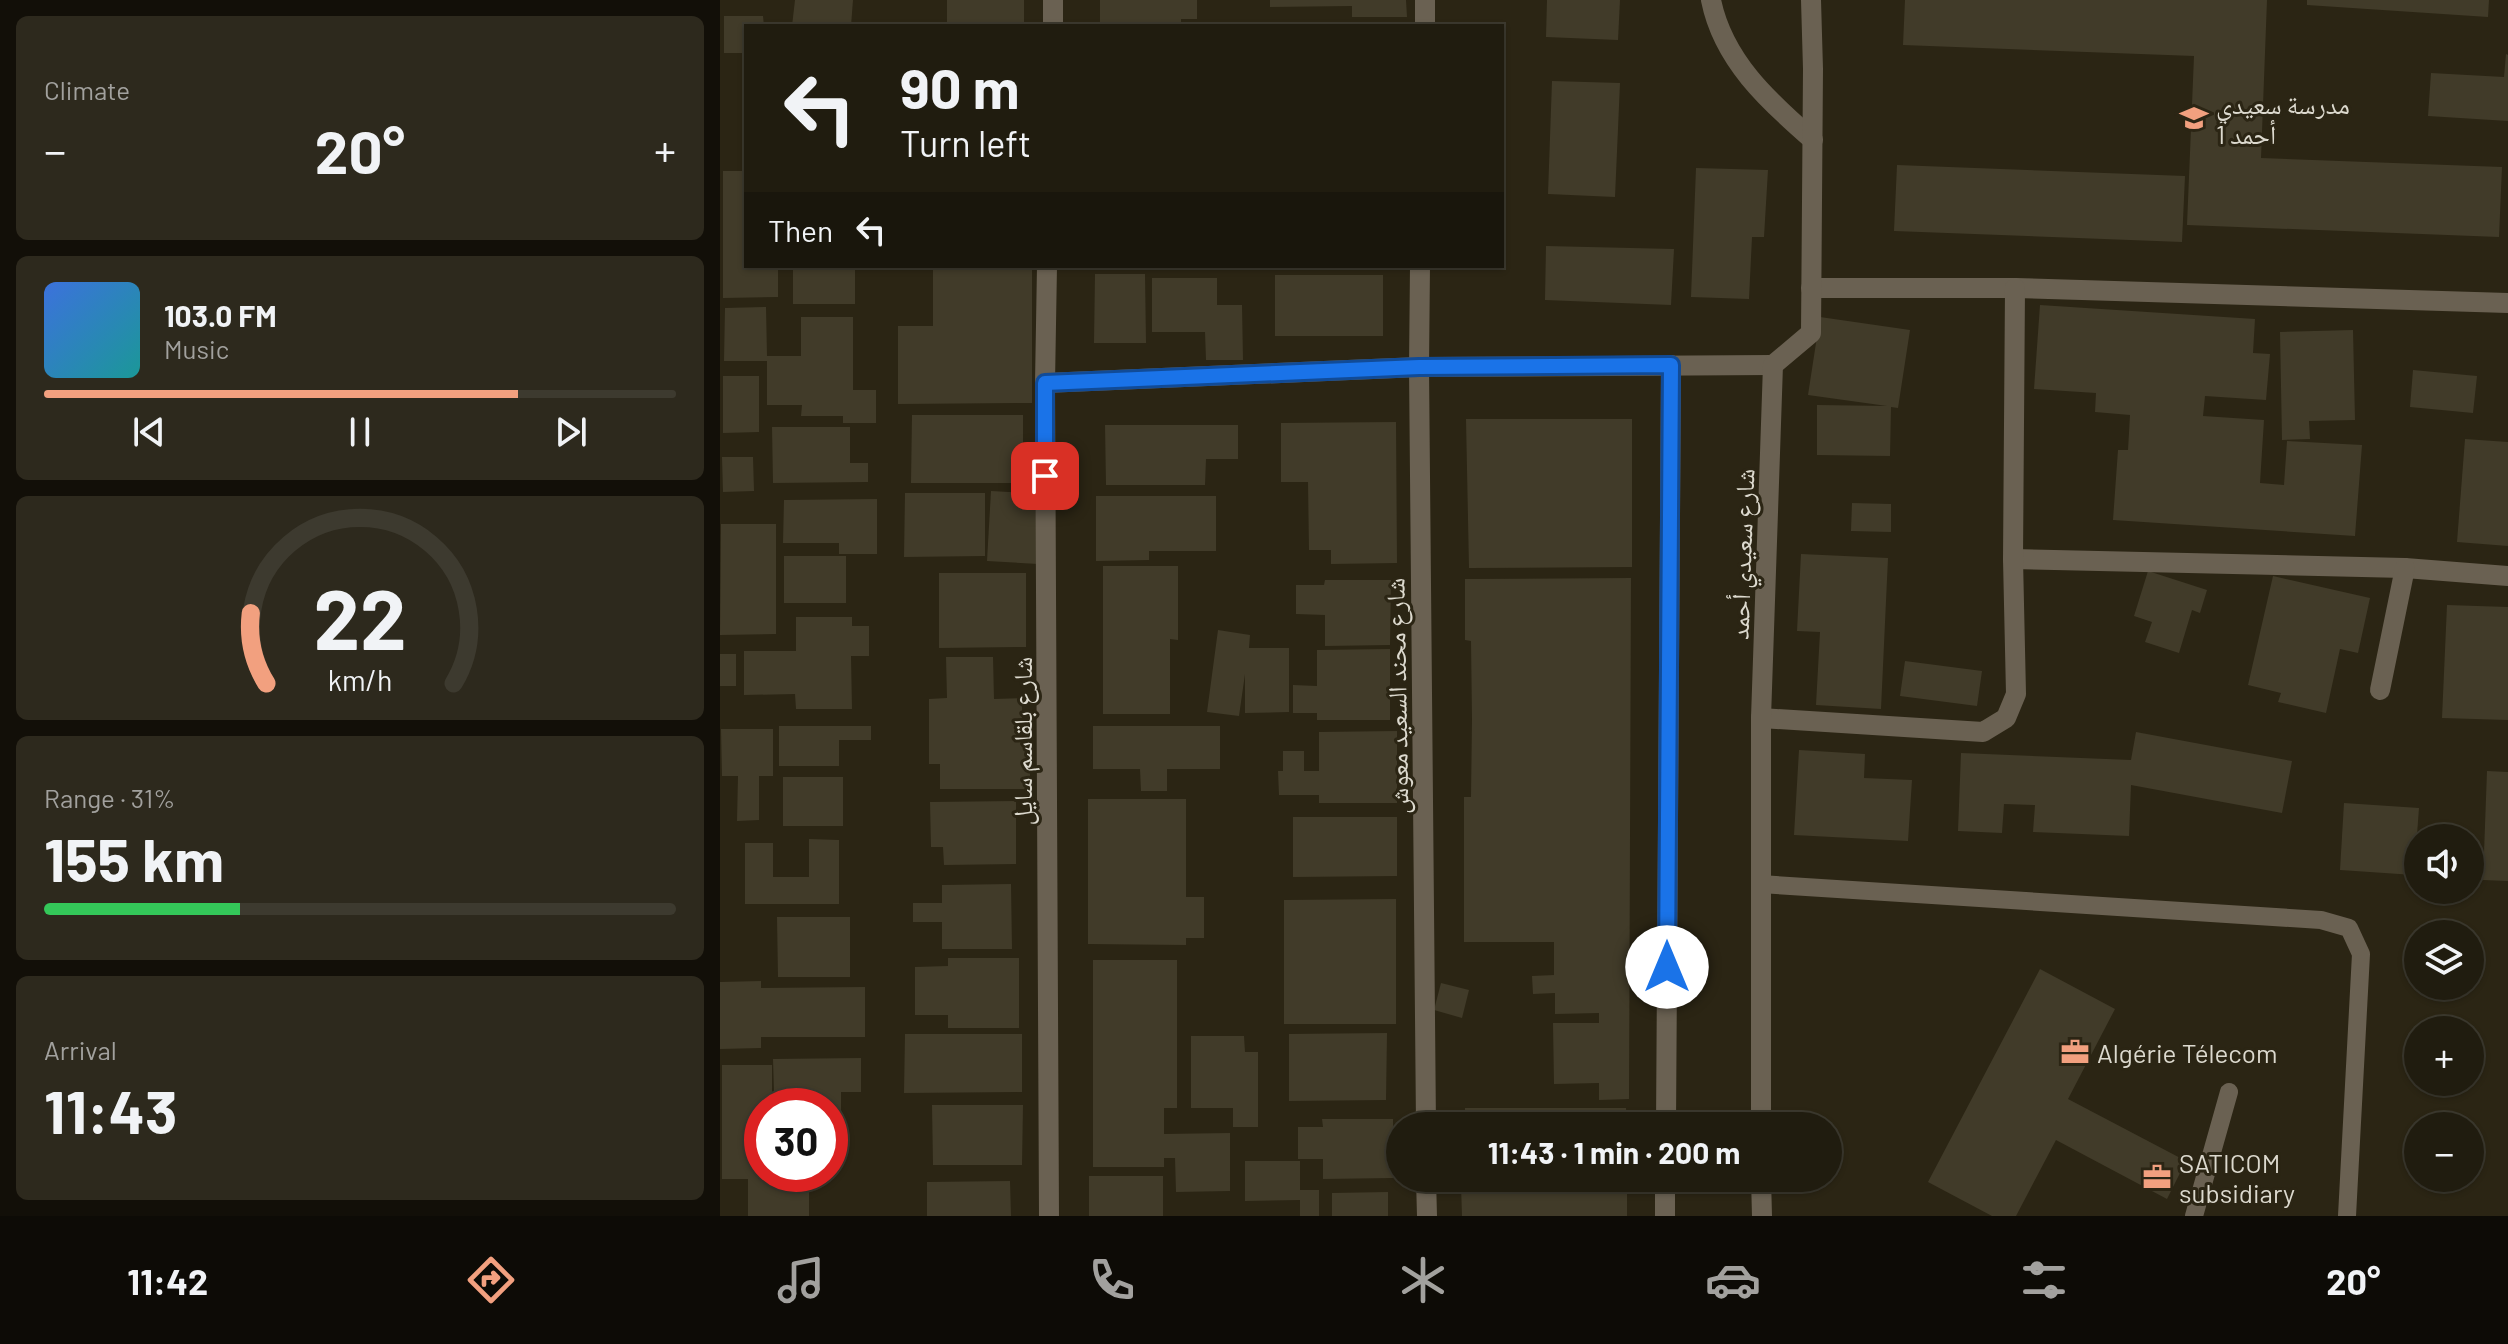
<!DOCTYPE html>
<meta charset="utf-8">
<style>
:root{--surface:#201c0f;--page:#2d291d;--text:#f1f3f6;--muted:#a2a19e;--line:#3d3a2f;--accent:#f2a07f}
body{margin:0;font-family:Barlow,"Noto Naskh Arabic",sans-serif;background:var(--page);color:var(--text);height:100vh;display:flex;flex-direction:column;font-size:30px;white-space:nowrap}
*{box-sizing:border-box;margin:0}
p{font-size:26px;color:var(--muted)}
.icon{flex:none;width:44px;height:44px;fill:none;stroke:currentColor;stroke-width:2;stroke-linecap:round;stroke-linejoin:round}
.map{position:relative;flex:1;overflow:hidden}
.drawer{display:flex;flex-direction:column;gap:16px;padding:16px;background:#120f08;width:720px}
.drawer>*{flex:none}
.top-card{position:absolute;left:24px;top:24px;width:760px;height:244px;border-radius:0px;box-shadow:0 2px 6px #0004,0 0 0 2px var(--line);background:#201c0f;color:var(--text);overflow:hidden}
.controls{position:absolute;left:1684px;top:824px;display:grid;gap:16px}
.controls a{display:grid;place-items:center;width:80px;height:80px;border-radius:50%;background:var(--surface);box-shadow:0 2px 6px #0004,0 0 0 2px var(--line);font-size:40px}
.speed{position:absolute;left:24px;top:1088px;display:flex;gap:16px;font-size:40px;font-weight:700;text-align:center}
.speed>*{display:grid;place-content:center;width:104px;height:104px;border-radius:50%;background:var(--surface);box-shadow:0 2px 6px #0004,0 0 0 2px var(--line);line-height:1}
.speed .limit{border:12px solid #d22;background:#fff;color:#111}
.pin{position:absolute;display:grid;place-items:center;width:68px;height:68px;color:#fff;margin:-34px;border-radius:16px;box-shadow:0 4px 12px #0006}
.me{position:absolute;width:88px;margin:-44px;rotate:0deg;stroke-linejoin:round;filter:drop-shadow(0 0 6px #0008)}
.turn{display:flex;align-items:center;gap:28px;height:168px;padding:0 24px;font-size:36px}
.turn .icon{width:104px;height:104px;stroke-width:2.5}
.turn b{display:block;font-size:56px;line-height:68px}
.then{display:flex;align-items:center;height:76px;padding:0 24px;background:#0003;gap:16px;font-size:30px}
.big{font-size:60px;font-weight:700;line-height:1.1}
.drawer .tile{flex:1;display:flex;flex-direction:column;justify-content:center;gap:12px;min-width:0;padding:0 28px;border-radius:12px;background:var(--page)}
.drawer .dial{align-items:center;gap:0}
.dial svg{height:208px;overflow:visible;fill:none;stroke:var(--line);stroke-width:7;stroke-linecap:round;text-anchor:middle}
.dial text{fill:var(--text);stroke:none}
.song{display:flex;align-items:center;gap:24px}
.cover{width:96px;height:96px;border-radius:12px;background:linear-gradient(135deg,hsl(220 70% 55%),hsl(180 70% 35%))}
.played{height:8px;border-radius:4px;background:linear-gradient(90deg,var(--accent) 75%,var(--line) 75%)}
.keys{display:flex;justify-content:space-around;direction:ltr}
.heat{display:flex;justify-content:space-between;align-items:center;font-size:44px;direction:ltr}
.charge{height:12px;border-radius:6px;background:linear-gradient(90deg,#34c759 31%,var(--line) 0)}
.trip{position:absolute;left:666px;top:1112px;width:456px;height:80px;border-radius:40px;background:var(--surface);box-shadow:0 2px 6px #0004,0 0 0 2px var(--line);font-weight:700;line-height:80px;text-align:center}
.dock{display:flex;height:128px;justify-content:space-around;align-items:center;background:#0d0b06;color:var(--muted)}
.dock .icon{width:56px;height:56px}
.dock .current{color:var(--accent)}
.dock b{font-size:36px;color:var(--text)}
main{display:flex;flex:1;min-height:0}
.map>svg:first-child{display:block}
.building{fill:#413b29}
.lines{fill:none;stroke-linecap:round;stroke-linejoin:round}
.service{stroke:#6a6152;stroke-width:18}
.minor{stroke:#6a6152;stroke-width:20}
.tertiary{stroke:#6a6152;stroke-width:20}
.route-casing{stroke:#114b97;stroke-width:20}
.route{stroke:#1a73e8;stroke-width:14}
.labels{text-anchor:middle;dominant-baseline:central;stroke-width:6;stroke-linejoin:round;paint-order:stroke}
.poi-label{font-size:26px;fill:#dcd9ce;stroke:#2b2514;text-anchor:start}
.street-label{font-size:26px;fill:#dcd9ce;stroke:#2b2514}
</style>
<main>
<section class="drawer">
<div class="tile"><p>Climate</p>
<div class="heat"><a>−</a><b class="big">20°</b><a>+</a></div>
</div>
<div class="tile">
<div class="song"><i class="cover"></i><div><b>103.0 FM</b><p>Music</p></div></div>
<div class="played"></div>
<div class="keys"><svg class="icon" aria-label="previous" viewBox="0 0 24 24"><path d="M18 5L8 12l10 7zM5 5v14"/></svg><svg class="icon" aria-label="pause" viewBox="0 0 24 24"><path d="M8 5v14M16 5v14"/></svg><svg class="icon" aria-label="next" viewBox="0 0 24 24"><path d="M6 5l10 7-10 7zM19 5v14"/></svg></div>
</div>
<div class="tile dial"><svg viewBox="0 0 100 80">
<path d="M14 69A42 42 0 1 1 86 69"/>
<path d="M14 69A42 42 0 0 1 8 42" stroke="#f2a07f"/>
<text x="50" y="56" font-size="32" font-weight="700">22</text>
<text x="50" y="72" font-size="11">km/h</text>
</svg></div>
<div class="tile"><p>Range · 31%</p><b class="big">155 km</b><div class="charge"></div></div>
<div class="tile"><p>Arrival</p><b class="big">11:43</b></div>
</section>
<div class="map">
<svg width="1788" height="1216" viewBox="0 0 1788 1216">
<rect width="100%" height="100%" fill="#2b2514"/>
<g class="building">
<polygon points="75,0 133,0 131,26 72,26"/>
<rect x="227" y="0" width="77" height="26"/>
<polygon points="380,0 477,0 477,19 461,19 461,26 380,26"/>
<polygon points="550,0 686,0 687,17 632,17 632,6 550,7"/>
<polygon points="827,0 900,0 898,40 826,37"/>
<polygon points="1185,0 1547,0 1541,158 1782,167 1779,237 1467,225 1474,56 1183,45"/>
<polygon points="1587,0 1769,0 1768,17 1587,5"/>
<polygon points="4,16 43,16 44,26 26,26 26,53 4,53"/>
<polygon points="1786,54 1788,55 1788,121 1708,116 1711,73 1784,77"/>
<polygon points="832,81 900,83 895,197 828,194"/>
<polygon points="1177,165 1465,176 1462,242 1174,231"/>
<polygon points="976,168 1048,170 1044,237 1032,237 1029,299 971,297"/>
<polygon points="3,171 26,171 26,266 58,266 58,297 3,298"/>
<polygon points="826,246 954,249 951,305 825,300"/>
<rect x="73" y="266" width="62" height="38"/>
<polygon points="213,266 312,266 312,403 178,404 178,326 213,326"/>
<polygon points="375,274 425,274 426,343 374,343"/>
<rect x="555" y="275" width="108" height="61"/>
<polygon points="432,278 497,278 497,305 522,305 523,360 486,360 485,332 432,332"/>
<polygon points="1320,305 1535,319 1533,353 1550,354 1546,400 1485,396 1483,416 1544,420 1540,483 1564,485 1567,441 1642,445 1635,536 1393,520 1398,450 1408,450 1410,415 1375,412 1376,393 1314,389"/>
<polygon points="46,307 47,356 81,356 81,317 133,317 133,390 156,390 156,423 123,423 123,416 81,416 82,405 47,405 47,361 4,361 5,308"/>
<polygon points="1100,317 1190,330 1178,408 1171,407 1170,456 1097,455 1097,405 1167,406 1088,395"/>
<polygon points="1633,330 1635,420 1589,421 1590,439 1562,440 1560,332"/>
<polygon points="1693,370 1757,376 1753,413 1690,407"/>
<polygon points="3,376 39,376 39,432 3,433"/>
<polygon points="192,415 303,415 303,483 191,483"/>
<polygon points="746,419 912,419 912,567 749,568"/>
<polygon points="676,422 677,563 611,564 611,550 589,550 588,482 561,482 561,423"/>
<polygon points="385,425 518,425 518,459 486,459 485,485 386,485"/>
<polygon points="52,427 130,427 130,463 148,463 148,482 53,483"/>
<polygon points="1745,439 1788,442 1788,546 1737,542"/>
<polygon points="2,457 33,457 34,491 3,492"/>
<polygon points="271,491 321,494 318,564 267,561"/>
<polygon points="185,493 265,493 265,556 184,557"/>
<polygon points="376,496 496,496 496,551 429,551 429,560 376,561"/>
<polygon points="157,499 157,554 119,554 119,543 63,543 64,500"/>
<polygon points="1132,503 1171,504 1171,532 1131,531"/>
<polygon points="1,524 56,524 56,634 0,635"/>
<polygon points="1081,554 1168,558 1161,709 1096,705 1100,632 1077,631"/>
<rect x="64" y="556" width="62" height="47"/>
<polygon points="383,566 458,566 458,640 450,639 450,714 383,714"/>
<polygon points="1428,571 1487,590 1480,613 1472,610 1459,653 1425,642 1432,622 1414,616"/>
<polygon points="219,573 306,573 306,647 219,648"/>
<polygon points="1553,576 1650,598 1638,653 1620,649 1606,713 1558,702 1561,693 1528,685"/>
<polygon points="911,578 909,1099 879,1100 879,1083 834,1084 833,1023 879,1023 879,1013 835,1014 835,993 813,994 812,976 834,975 834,942 744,942 744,797 751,797 752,719 751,641 745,640 745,579"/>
<polygon points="605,580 671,580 670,645 605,646 605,615 576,614 576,585 604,585"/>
<polygon points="1727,605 1788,607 1788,720 1722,718"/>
<polygon points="76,617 132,617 132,626 149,626 149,656 131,656 132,709 76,709 75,694 24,695 24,651 76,651"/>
<polygon points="498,630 530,635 529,648 569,648 569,712 525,713 525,674 519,716 487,712"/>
<polygon points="670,649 670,720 597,720 597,713 573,713 573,685 597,686 597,650"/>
<rect x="0" y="654" width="16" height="32"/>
<polygon points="226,657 273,657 274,699 302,698 302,744 310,744 310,789 220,789 220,764 209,764 209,699 227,698"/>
<polygon points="1185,661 1262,671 1257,706 1180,696"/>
<polygon points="59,726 151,726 151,740 119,740 119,766 59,766"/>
<polygon points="373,726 500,726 500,769 447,769 447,791 421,791 420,769 373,769"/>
<polygon points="1,729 53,729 53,776 39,776 39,820 17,821 18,776 2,776"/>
<polygon points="677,731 677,803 599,803 599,795 559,795 558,771 563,771 563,751 584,751 584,771 599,771 599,732"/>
<polygon points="1416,732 1572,761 1562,813 1411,785 1409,836 1313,832 1315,805 1284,804 1282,833 1238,831 1241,753 1411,760"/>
<polygon points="1079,750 1145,754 1144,778 1192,780 1188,841 1074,835"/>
<polygon points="1767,771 1788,772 1788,881 1763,880"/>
<rect x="63" y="777" width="60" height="49"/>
<polygon points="368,799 466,799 466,897 484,897 484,938 466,938 466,945 368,944"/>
<polygon points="296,801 296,864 224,865 223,847 211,847 210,802"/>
<polygon points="1624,803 1699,808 1694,875 1620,870"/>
<polygon points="573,817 677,817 677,876 573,877"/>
<polygon points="89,839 119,840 119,904 25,904 25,843 53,843 53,877 89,877"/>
<polygon points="291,884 292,949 222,949 222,922 193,922 193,903 222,903 222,885"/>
<polygon points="676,899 676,1024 564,1024 564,900"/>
<polygon points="57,917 130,917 130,977 58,977"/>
<polygon points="228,958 299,958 299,1028 228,1028 228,1015 195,1015 195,967 228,966"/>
<polygon points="373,960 457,960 457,1108 444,1108 444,1134 510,1133 510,1191 456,1192 455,1158 444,1158 444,1167 373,1167"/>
<polygon points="1320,969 1395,1009 1348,1099 1466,1161 1447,1199 1336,1140 1296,1216 1272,1216 1208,1182"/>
<polygon points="41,981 41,988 145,987 145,1037 41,1037 41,1048 0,1049 0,982"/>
<polygon points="721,983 749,990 742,1018 714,1010"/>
<polygon points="667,1033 666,1100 569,1101 569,1034"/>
<polygon points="185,1034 302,1034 302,1092 184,1093"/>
<polygon points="471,1036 524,1036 525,1052 538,1052 538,1127 513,1127 513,1108 471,1108"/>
<polygon points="141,1058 141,1092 121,1092 121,1161 110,1161 110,1106 63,1106 63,1092 54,1092 53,1059"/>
<polygon points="2,1065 52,1065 52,1106 42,1106 42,1141 38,1141 38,1179 89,1178 89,1216 28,1216 28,1179 2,1179"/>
<polygon points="212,1105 303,1105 302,1165 213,1165"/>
<polygon points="745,1108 906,1108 907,1126 745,1126"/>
<polygon points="602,1119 673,1119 673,1178 603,1179 603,1159 578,1159 578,1127 603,1127"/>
<polygon points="525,1161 580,1161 580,1190 599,1190 599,1216 580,1216 580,1200 525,1201"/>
<rect x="369" y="1176" width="74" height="40"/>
<polygon points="745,1178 907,1178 907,1216 742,1216 741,1185 745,1185"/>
<polygon points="290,1181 291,1216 207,1216 207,1182"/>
<polygon points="668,1192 668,1216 612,1216 612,1193"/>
</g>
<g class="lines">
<g class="service">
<polyline points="1040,884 1601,920 1629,928 1641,954 1627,1216"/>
<polyline points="1474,1216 1509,1092"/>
</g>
<g class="minor">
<path d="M991,0C1003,60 1048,101 1093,140"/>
<polyline points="333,26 333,0"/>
<polyline points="705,26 705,0"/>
<polyline points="327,266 325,383 329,1216"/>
<polyline points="700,266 699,367 706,1126"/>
<polyline points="1091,288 1295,288 1788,303"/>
<polyline points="325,383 699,367 1053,365"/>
<polyline points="1293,559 1685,568 1788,576"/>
<polyline points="1660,690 1685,568"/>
<polyline points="1041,718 1263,732 1286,718 1296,694 1293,559 1295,288"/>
<polyline points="946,1126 951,365"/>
<polyline points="706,1178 707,1216"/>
<polyline points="945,1216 945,1178"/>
</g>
<g class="tertiary">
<polyline points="1041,1126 1041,718 1053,365 1091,333 1093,69 1091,0"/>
<polyline points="1041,1178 1042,1216"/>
</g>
</g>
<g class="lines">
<defs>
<polyline id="route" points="325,476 325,383 699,367 951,365 947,967"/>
</defs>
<use href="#route" class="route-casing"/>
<use href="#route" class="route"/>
</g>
<defs>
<symbol id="school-bare" viewBox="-9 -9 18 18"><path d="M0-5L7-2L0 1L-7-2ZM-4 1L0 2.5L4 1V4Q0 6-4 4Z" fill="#f2a07f" stroke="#2b2514" stroke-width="2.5" paint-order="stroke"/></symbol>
<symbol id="office-bare" viewBox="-9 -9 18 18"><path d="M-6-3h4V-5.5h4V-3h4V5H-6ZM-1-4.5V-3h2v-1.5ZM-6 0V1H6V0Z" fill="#f2a07f" stroke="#2b2514" stroke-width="2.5" paint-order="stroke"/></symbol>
</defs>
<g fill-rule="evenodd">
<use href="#school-bare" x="1454" y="98" width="40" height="40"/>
<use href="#office-bare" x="1335" y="1032" width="40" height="40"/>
<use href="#office-bare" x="1417" y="1157" width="40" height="40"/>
</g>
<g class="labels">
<g class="poi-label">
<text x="1496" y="103">مدرسة سعيدي<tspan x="1496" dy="30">أحمد 1</tspan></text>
<text x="1377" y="1052">Algérie Télecom</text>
<text x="1459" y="1162">SATICOM<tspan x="1459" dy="30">subsidiary</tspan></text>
</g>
<g class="street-label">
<text transform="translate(1021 554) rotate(-88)">شارع سعيدي أحمد</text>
<text transform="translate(676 696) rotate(-91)">شارع محند السعيد معوش</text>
<text transform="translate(301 741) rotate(-90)">شارع بلقاسم سايل</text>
</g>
</g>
</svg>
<div class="controls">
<a><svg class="icon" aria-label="sound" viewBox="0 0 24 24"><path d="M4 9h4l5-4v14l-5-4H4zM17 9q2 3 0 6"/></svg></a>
<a><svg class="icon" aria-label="layers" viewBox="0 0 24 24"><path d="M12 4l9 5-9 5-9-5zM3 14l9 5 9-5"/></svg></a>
<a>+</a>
<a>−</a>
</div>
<div class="speed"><div class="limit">30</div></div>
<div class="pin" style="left:325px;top:476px;background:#d93025"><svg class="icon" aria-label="arrive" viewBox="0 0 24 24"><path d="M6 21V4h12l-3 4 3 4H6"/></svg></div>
<svg class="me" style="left:947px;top:967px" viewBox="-20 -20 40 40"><circle r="19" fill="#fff"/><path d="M0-13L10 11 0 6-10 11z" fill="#1a73e8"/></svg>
<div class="trip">11:43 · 1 min · 200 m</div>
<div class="top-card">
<div class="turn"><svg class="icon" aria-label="left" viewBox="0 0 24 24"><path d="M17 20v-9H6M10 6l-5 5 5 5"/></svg><div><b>90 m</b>Turn left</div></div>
<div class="then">Then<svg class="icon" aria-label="left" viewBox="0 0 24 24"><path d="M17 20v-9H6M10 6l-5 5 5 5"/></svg></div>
</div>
</div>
</main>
<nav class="dock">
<b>11:42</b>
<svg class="icon current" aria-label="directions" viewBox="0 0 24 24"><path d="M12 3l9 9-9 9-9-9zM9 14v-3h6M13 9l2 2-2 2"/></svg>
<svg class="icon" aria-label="music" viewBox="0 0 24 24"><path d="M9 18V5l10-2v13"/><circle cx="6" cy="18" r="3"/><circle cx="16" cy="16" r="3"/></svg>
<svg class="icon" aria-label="phone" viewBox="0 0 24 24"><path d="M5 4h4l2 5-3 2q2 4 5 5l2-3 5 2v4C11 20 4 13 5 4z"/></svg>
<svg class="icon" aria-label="climate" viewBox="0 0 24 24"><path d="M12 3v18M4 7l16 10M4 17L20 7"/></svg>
<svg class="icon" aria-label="car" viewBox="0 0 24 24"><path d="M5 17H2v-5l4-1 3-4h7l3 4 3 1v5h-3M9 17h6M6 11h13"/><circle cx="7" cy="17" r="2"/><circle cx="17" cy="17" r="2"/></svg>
<svg class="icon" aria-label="filters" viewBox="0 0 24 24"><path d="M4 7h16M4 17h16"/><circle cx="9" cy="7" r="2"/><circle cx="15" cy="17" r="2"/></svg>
<b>20°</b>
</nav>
